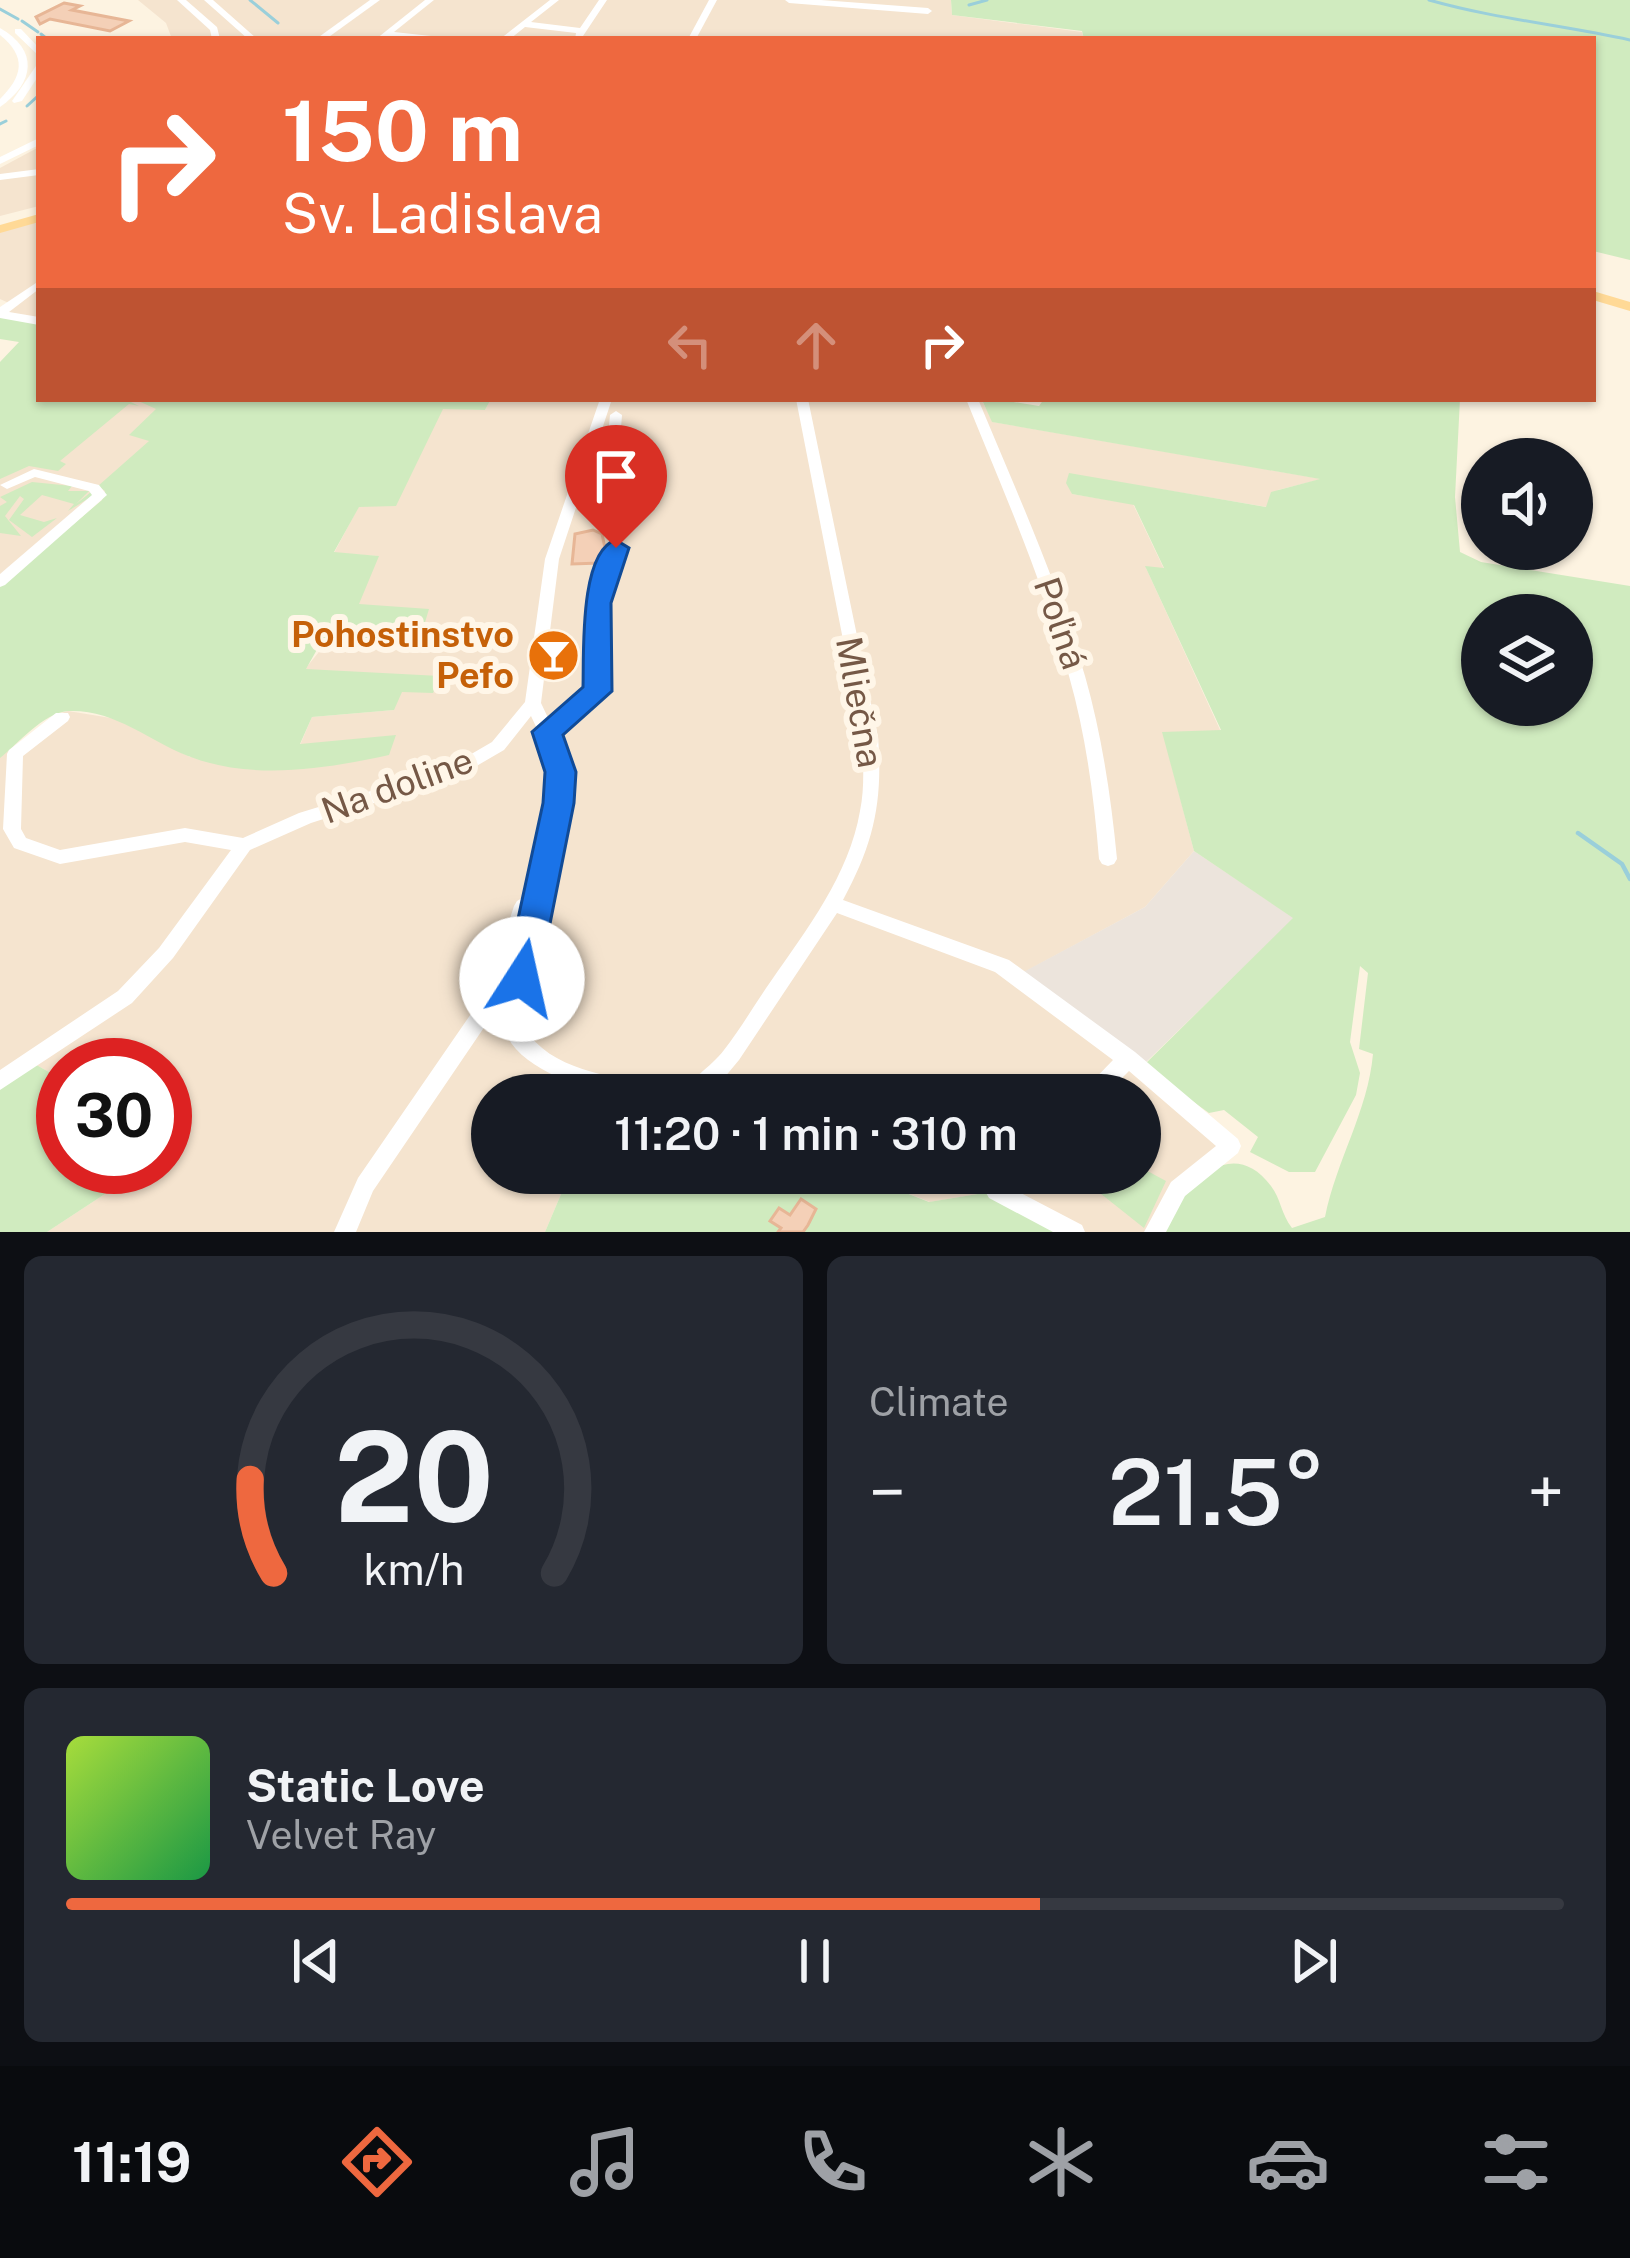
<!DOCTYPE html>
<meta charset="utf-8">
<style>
:root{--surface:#171b24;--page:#242831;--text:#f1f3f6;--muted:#9ea1a6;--line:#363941;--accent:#ee683f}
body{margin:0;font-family:"Public Sans",sans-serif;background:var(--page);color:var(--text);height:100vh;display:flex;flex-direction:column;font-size:45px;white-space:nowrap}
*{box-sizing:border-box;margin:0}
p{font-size:39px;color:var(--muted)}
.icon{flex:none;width:66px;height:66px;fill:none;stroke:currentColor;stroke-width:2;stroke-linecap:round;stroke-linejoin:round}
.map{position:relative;height:1232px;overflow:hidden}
.details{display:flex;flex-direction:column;gap:24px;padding:24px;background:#0d0f14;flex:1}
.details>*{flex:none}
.guide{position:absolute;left:36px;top:36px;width:1560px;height:366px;border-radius:0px;box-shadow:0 3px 9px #0004;background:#ee683f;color:#fff;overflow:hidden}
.tools{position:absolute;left:1461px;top:438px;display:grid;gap:24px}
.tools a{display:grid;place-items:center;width:132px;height:132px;border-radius:50%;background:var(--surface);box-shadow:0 3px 9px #0004;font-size:60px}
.speed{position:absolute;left:36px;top:1038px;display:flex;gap:24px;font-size:60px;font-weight:700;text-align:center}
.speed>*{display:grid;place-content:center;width:156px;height:156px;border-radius:50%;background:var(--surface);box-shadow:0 3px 9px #0004;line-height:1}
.speed .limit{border:18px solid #d22;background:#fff;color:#111}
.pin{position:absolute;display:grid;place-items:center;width:102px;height:102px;color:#fff;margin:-123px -51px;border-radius:50% 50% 50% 0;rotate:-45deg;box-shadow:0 0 12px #0007}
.pin .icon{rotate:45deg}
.me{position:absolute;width:132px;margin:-66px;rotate:10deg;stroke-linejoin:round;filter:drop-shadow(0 0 9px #0008)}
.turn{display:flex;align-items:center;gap:42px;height:252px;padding:0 48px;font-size:54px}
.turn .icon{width:156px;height:156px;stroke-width:2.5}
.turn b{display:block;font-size:84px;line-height:102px}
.lanes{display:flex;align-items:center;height:114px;padding:0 48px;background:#0003;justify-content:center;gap:60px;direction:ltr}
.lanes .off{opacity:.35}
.big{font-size:90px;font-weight:600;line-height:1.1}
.details .card{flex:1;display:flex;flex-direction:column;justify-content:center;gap:18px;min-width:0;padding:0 42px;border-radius:18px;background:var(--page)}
.details .dial{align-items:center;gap:0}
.dial svg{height:312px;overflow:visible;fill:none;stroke:var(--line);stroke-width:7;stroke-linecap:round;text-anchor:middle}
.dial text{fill:var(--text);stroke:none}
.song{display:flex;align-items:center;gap:36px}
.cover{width:144px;height:144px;border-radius:18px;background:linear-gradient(135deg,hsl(80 70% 55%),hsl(140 70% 35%))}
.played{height:12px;border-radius:6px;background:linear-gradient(90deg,var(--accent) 65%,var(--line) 65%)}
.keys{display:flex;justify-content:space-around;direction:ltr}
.heat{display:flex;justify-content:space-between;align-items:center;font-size:66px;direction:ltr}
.details .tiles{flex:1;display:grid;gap:24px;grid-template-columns:1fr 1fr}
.card:last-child{grid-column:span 2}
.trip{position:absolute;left:471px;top:1074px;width:690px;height:120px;border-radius:60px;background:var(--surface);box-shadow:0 3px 9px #0004;font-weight:600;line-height:120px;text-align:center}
.menu{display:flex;height:192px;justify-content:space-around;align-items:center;background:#090b0e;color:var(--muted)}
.menu .icon{width:84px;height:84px}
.menu .selected{color:var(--accent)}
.menu b{font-size:54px;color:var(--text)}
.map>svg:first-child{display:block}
.residential{fill:#f5e4cf}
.industrial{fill:#ece4dc}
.green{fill:#d0ebbf;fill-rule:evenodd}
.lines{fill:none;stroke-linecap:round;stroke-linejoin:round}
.stream-far1{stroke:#9acfda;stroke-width:3}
.stream{stroke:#9acfda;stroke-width:4.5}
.building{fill:#f4d0b7;stroke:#e7b696;stroke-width:3}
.minor{fill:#fff;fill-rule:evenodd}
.major{fill:#ffd996;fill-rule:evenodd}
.route{fill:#1a73e8;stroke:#114b97;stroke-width:3}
.labels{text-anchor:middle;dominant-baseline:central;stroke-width:12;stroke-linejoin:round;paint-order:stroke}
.street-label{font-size:36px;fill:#755846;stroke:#fff6e8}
.food-label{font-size:36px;font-weight:bold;fill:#c56008;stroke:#fff6e8;text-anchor:end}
</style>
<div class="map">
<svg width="1630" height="1232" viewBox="0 0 1630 1232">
<rect width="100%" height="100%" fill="#fdf3e1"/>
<g class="residential">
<polygon points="138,0 951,0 952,15 1082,32 1084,39 172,39 166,23"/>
<polygon points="39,147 39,206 0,216 0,168"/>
<polygon points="39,218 39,321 3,315 11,304 0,299 0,229"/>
<polygon points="101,399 209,400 0,586 0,463"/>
<polygon points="491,399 981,399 993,422 1322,479 1278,490 1267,507 1069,474 1072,494 1133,504 1164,569 1146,568 1221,732 1163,733 1194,851 1145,907 1017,976 1231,1146 1155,1232 1074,1232 996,1191 930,1202 855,1173 1140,1173 1140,1095 492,1095 492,1173 570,1173 545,1232 47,1232 146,1167 165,1167 165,1107 174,1078 165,1075 165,1065 63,1065 63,1080 33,1063 0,1088 0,757 55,715 68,711 117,719 190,757 300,745 312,717 394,710 305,669 358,604 378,556 334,553 359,506 426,438 443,408 485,410"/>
</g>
<polygon class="industrial" points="1194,851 1294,918 1140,1068 1016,976 1145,907"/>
<g class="green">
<polygon points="951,0 1630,0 1630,260 1593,251 1593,39 1084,39 1082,31 952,15"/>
<polygon points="0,317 39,323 39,399 125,399 139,406 129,404 60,461 66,464 58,471 29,466 0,479 0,362 19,342 0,339"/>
<path d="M134,399H491L485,410L443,409L396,506L359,507L334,552L379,556L359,604L429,609L417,649L319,646L306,669L440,676L433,693L402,692L394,710L312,717L300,744L396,735L389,755C324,769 252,781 188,756C148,740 114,709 68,711C43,713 18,744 0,758V586L102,500L105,491L98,486L149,441L129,435L156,409Z"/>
<path d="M995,399L1039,406L1044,399H1460L1455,497L1460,552L1481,562L1630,586V1232H1162C1179,1189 1230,1131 1271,1186C1281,1199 1281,1214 1292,1228L1325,1217C1336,1161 1368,1111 1373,1054L1359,1049L1368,973L1360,966L1350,1042L1360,1073L1356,1095L1315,1172H1289L1250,1152L1258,1137L1224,1110L1209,1113L1143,1066L1293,918L1194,851L1162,732L1221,730L1145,566L1164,568L1134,505L1072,494L1066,483L1069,473L1266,507L1271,492L1320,479L992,422L982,400ZM1482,615H1572V705H1482Z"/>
<polygon points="32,482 72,486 68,491 89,491 76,504 91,492 94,495 68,511 74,504 42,495 20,515 44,522 57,518 32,537 9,520 24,499 20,496 5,516 21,536 0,533 0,506 7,502 0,497"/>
<polygon points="33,1063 63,1080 63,1167 146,1167 47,1232 0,1232 0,1088"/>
<polygon points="1140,1167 1166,1181 1144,1228 1081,1178 1086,1173 1140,1173"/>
<polygon points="570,1173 855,1173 929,1202 996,1191 1074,1232 545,1232"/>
</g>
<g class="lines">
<g class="stream-far1">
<polyline points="250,0 278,23"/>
<path d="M1429,0C1496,19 1562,25 1630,40"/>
<polyline points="969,5 987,0"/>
<polyline points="0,9 18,19"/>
<polyline points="22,21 38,32"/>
<polyline points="41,34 47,39"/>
<polyline points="27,106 39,95"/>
<polyline points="0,124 6,121"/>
</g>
<polyline class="stream" points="1578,833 1622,864 1630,879"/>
</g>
<g class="building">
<polygon points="64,3 80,6 72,10 129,21 110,31 50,19 40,24 36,17"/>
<polygon points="593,530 602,534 605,548 600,563 572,564 575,534"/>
<polygon points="801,1199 816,1209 808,1225 803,1232 778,1232 781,1228 770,1221 779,1208 790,1215"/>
</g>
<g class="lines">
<g class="minor">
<polygon points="177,0 186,0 217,27 220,39 212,39 210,30"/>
<polygon points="204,0 213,0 257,39 248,39"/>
<polygon points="370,0 380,0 326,39 316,39"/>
<polygon points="425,0 434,0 394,32 431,36 435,39 388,37 376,39"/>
<polygon points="550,0 559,0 531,22 580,28 599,0 607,0 581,39 575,39 576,33 525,27 510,39 500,39"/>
<polygon points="709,0 717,0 696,39 688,39"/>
<polygon points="785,0 821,0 928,8 932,11 928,14 789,3"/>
<path d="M0,28C39,50 35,83 0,107V99C23,76 27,57 0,35Z"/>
<polygon points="15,29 21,29 39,48 39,56 15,33"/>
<polygon points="39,65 39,75 22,101 14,103 12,101 36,66"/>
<polygon points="39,138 39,145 0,164 0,157"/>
<polygon points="39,169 39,175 0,180 0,174"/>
<polygon points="39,281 39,289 9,312 39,317 39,325 0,318 0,307"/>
<path d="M600,399H612L559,559L541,703L550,722L584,697L593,679L591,603L610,548L601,506L610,415L616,411L622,415L615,506L624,548L605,603L609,679L596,705L556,734C581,787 555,845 544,898C536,941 531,985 525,1028C549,1070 611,1076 654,1086L661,1089L664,1095C649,1095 632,1097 616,1095C585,1091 512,1065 505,1029C504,1018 515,968 517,954L502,1001L373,1191L356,1232H334L358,1178L486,992L514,906L517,901L527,895L550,803L547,750L531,716L504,750L461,775L311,823L250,850L173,958L132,1003L0,1090V1070L118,991L159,948L231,850L185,842L60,864L14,848L3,829L7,754L9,750L56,713H68L70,717L68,721L23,756L21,829L26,838L60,850L185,828L243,838L299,813L449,767L492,742L525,702L545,559Z"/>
<path d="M796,399H808L878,737C883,802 874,843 843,900L1009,960L1135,1052L1238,1139L1241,1146L1238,1153L1185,1196L1166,1232H1144L1171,1182L1216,1146L1129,1071L1105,1095H1082L1085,1089L1113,1060L995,972L837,913L739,1060L719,1084L706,1095H679C688,1081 711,1067 724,1050C741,1028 755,1004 771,981C807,929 849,875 860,811C865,786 863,762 862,737Z"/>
<path d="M966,399H978C1016,490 1057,581 1085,676C1102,736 1111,797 1117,859L1114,864L1108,866L1102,864L1099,859C1094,797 1086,736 1069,676C1043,581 1003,490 966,399Z"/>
<polygon points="34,469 99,485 107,495 5,585 0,587 0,574 92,495 89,491 35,477 7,489 0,485"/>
<polygon points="1000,1173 1024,1173 1013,1189 1082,1225 1085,1232 1053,1232 989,1198 985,1191 989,1184"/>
</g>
<g class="major">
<polygon points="39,214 39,222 0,233 0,225"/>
<polygon points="1593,291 1630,302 1630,311 1593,300"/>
</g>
</g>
<path class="route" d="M616,540L629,548L611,603L612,691L563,735L576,772L574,803L539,979L534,989L522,993L510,989L505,979L543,803L545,772L532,732L583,687C584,655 579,551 616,540Z"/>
<defs>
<symbol id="bar-disc" viewBox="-11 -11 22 22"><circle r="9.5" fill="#e8710a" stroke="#fff6e8"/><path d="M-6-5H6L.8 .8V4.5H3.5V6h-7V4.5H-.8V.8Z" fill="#fff"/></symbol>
</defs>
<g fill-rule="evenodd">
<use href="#bar-disc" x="524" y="626" width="59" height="59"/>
</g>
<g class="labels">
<g class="street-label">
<text transform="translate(1061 623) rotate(71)">Poľná</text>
<text transform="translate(860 702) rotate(80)">Mliečna</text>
<text transform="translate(397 785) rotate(-20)">Na doline</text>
</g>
<g class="food-label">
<text x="514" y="634">Pohostinstvo<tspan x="514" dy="41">Pefo</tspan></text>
</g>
</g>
</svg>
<div class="tools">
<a><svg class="icon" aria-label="sound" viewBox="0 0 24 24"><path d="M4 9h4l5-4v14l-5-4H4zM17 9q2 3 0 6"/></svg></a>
<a><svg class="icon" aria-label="layers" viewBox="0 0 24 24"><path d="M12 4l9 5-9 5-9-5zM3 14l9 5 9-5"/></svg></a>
</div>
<div class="speed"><div class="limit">30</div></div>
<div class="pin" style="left:616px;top:548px;background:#d93025"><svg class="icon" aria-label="arrive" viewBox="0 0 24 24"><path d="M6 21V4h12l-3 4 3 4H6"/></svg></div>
<svg class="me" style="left:522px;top:979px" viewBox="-20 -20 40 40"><circle r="19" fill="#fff"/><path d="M0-13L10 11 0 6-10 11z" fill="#1a73e8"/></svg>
<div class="trip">11:20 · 1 min · 310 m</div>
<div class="guide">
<div class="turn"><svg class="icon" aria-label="right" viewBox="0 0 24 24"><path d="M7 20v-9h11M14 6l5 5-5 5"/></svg><div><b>150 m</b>Sv. Ladislava</div></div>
<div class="lanes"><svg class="icon off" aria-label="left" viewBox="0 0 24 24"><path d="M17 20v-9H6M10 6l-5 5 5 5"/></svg><svg class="icon off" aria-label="ahead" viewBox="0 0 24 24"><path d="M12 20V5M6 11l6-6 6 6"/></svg><svg class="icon" aria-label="right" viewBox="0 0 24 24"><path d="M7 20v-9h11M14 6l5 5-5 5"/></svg></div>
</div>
</div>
<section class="details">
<div class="tiles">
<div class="card dial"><svg viewBox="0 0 100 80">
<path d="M14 69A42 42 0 1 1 86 69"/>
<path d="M14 69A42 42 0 0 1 8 45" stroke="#ee683f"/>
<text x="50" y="56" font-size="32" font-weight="700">20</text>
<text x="50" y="72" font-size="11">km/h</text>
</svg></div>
<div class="card"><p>Climate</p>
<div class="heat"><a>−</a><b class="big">21.5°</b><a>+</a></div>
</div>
<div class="card">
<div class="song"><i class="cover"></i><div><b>Static Love</b><p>Velvet Ray</p></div></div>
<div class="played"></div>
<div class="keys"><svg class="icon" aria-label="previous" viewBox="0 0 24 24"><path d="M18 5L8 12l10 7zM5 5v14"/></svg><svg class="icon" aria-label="pause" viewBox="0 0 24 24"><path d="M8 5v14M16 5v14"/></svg><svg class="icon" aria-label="next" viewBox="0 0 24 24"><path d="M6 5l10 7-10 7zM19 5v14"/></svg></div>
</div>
</div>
</section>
<nav class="menu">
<b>11:19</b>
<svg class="icon selected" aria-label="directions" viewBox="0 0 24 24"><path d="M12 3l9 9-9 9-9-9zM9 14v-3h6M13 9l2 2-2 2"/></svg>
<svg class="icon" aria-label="music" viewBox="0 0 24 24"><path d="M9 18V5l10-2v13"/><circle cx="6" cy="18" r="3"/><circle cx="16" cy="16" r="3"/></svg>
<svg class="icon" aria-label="phone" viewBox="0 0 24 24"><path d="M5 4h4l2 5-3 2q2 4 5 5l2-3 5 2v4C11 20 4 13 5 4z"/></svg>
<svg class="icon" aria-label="climate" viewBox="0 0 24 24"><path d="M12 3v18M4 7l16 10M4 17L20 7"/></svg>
<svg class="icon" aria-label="car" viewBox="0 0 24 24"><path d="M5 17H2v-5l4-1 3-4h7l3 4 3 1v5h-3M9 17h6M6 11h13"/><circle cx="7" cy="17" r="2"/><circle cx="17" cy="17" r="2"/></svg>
<svg class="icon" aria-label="filters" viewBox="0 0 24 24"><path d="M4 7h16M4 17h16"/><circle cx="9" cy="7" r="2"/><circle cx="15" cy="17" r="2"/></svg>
</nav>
